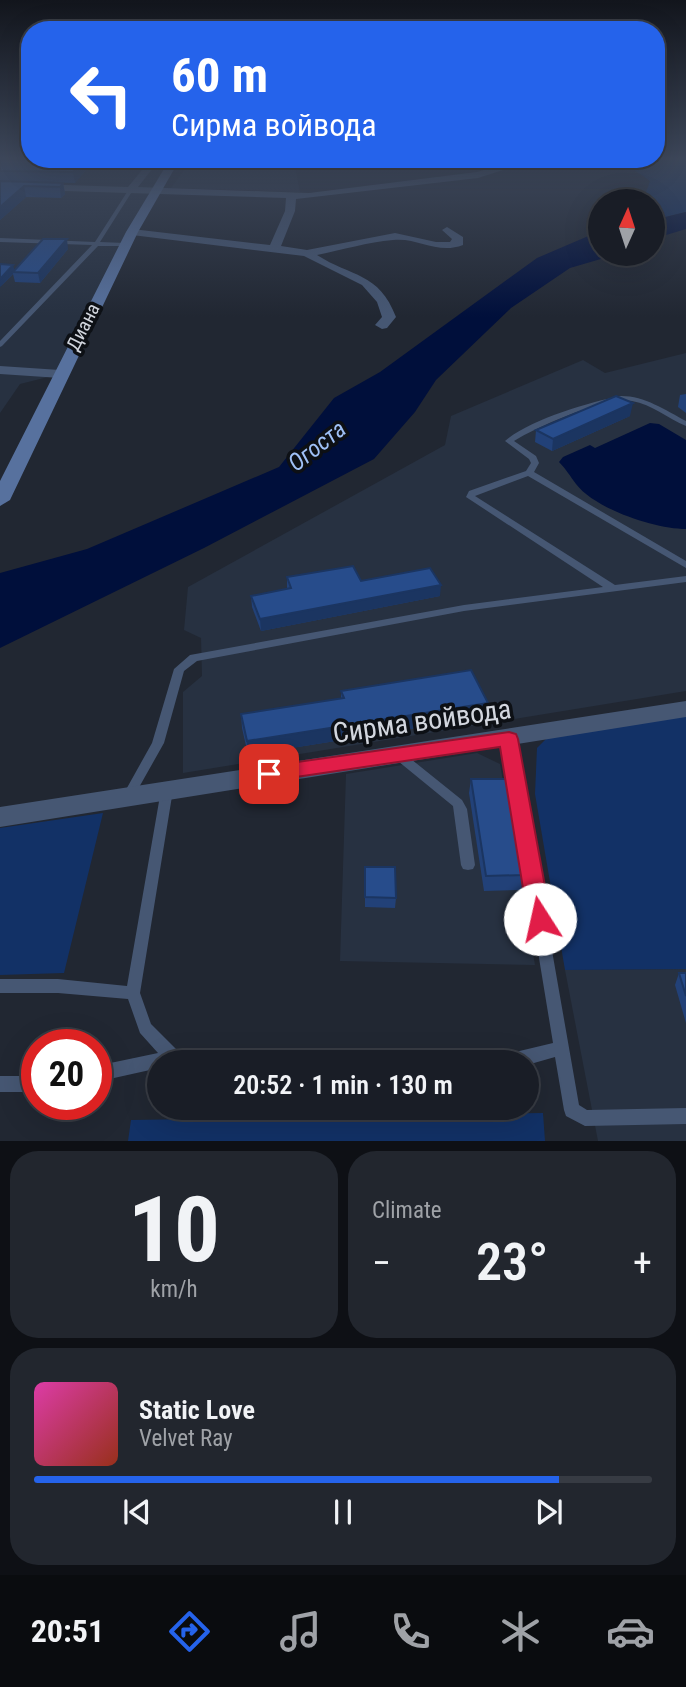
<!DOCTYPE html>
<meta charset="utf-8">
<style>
:root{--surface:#191d26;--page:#22262e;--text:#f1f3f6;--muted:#9fa2a7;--line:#373b43;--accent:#2563eb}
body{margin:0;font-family:"Roboto Condensed",sans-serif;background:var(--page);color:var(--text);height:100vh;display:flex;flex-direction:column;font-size:26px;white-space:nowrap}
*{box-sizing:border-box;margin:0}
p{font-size:23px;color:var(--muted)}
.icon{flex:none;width:38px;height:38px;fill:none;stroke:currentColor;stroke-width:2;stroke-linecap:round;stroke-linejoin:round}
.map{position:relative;height:1141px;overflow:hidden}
.side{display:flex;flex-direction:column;gap:10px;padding:10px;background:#0e1015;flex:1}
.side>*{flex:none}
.hud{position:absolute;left:21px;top:21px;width:644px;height:147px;border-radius:28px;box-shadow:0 7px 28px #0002,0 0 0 2px var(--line);background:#2563eb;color:#fff;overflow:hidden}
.needle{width:46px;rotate:3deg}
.tools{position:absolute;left:588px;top:189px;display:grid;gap:14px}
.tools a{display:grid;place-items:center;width:77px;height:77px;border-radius:50%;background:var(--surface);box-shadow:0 7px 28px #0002,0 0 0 2px var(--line);font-size:35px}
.speed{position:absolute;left:21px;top:1029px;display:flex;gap:14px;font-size:35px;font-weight:700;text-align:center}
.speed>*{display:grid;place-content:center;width:91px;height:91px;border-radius:50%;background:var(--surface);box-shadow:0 7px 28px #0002,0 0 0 2px var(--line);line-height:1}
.speed .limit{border:10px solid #d22;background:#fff;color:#111}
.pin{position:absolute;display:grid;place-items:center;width:60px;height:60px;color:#fff;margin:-30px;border-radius:14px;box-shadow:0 4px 10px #0006}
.me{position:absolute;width:77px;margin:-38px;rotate:350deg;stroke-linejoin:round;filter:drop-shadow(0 0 5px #0008)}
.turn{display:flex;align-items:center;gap:24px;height:147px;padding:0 35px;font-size:32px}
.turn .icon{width:91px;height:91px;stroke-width:2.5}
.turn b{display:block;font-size:49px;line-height:60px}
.big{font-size:52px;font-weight:600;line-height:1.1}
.side .widget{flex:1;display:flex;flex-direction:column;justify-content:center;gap:10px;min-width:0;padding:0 24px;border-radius:28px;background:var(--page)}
.side .dial{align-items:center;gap:0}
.dial b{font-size:91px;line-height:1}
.song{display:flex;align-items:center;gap:21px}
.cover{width:84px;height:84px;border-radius:10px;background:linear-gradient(135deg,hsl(320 70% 55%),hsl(10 70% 35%))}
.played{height:7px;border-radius:4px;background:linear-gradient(90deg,var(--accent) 85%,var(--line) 85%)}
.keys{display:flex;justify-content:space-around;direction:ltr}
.heat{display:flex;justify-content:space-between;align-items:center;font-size:38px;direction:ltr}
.side .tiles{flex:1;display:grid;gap:10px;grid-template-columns:1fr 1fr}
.widget:last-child{grid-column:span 2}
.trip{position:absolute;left:147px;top:1050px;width:392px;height:70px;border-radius:35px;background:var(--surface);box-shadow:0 7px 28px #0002,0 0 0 2px var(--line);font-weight:600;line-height:70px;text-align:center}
.tab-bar{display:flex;height:112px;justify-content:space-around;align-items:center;background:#0a0c0f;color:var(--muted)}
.tab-bar .icon{width:49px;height:49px}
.tab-bar .current{color:var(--accent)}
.tab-bar b{font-size:32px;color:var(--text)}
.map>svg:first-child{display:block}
.built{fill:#273141}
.green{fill:#123166}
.water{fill:#000f3b}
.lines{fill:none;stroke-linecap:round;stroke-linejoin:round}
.lane{fill:#465773;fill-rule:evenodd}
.street{fill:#465773;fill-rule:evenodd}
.secondary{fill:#57719e;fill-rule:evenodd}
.wall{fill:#224178}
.shaded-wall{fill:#1b3561}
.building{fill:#274c8b;stroke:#1b3561;stroke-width:2}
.route{fill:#e11d48;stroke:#92132f;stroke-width:2}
.labels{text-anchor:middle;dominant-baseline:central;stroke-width:7;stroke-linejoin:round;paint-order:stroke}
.far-street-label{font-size:19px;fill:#d2d6de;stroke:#0d1015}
.water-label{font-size:24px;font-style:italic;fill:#9fc0f6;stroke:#0d1015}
.near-street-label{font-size:28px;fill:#d2d6de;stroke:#0d1015}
</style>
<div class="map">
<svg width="686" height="1141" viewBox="0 0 686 1141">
<rect width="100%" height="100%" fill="#212732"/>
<g class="built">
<polygon points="0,157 175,159 60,374 20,384 0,413"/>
<polygon points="190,159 325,159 326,162 186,166"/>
<polygon points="295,167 300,192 171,188 185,169"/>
<polygon points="686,353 686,691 183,773 183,692 202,676 201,638 184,630 188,587 445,445 451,416 583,360 605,373"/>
<polygon points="477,753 500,764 535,965 340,961 346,774"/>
<polygon points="686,969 686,1141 598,1141 565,970"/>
</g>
<g class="green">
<polygon points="656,157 686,157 686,212 653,220 653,201 643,201 650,181 633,169"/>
<polygon points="686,716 686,969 565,970 535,794 537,748 547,738"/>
<polygon points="103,813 64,973 0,975 0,828"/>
<polygon points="543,1113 545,1141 128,1141 131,1120"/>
</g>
<g class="water">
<polygon points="686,212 686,229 653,239 653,220"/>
<polygon points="600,231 600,254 618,254 570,268 511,308 436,380 415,412 374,459 204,548 0,648 0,573 87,549 279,467 334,398 380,372 537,258"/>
<path d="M650,423L659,424L686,440V529C655,529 595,509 576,484C570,476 566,469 559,462L563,457L590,445L595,448Z"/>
</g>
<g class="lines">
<g class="lane">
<polygon points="351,159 374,159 268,168 169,168 167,167 169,166 268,166"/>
<polygon points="70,166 149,168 151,169 149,170 72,168"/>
<polygon points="129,189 133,190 100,242 125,243 127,244 127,246 98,246 2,346 0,347 0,341 92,245 0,242 0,238 95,242"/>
<path d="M621,396C645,396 665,410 686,421V426C668,419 652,404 632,401C606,396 536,427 514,441L536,456L539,463L534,472L686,561V568L528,476L475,496L615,585L686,576V582L464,611L197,661L184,671L164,743L133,798L129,800L125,798L123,795L152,743L174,669L190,655L464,605L603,587L466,497L469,491L526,471L531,463L529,459L505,441C529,420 589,402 621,396Z"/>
<polygon points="509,735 513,736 515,739 579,1105 587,1110 686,1108 686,1124 585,1126 566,1116 564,1110 555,1057 527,1065 527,1062 499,1062 501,1057 507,1054 553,1043 503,739 505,736"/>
<polygon points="397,750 401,751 462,800 467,809 475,865 473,869 468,870 463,869 461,865 453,806 393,757 391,754 393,751"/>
<polygon points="167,785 171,787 173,790 140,993 151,1024 177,1050 229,1054 235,1057 237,1062 159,1062 159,1068 96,1082 96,1066 158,1053 140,1033 128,999 58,993 0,993 0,979 58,979 127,986 161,790 163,787"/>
<rect x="0" y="1076" width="37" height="16"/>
</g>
<g class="street">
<path d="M151,159H160L138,187L309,193L477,172L522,159H537L478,178L296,199L295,211L281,246L307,250L395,233L436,242H450L452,239L442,230L447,227L463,237V245C437,255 418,237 393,240C368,242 342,250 317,255C351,277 379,272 396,317L387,328L382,329L375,325L382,317L377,302L362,285L304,256L132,235L126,232L132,229L270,245L285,211L286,198L0,189V183L128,187Z"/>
<polygon points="0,366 60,370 67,374 60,378 0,374"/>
<polygon points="686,701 686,717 0,827 0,807"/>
</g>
<polygon class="secondary" points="170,159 180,159 138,232 10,500 0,506 0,481 126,232"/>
</g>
<g class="wall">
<polygon points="0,157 30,157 30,159 76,161 76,159 96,159 92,164 84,164 85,171 75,183 5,181 63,183 65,194 61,198 26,197 0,220"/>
<polygon points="68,249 40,283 15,282 13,274 0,287 14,270"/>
<polygon points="686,394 686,413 678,407 680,395"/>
<polygon points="630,416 552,451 535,442 536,430"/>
<polygon points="287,577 361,581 440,596 261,631 252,607 251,596 287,589"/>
<polygon points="341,691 488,703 486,717 248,755 242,728 241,714 341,699"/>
<polygon points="471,779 524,875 521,890 484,891 469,793"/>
<polygon points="365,867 396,898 395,908 365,907"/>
<polygon points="679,973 686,973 686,1023 675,985"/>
</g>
<g class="shaded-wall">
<polygon points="84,161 85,171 75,183 73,172"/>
<polygon points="63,183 65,194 61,198 60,187"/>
<polygon points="24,186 26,197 0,220 0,207"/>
<polygon points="67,239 68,249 40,283 38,273"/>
<polygon points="13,265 15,272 13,272 13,274 0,287 0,279"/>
<polygon points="633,403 630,416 552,451 553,439"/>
<polygon points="441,585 440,596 261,631 260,619"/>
<polygon points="488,703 486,717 248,755 247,741"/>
</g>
<g class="building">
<polygon points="0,159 84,161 73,172 0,171"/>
<polygon points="0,181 63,183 60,187 24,186 0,207"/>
<polygon points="43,239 67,239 38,273 13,272"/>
<polygon points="0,264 13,265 0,279"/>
<polygon points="616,396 633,403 553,439 536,430"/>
<polygon points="353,566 361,581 430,568 441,585 260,619 251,596 291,588 287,577"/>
<polygon points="471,670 488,703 247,741 241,714 344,698 341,691"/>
<polygon points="471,779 507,779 524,875 486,876"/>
<polygon points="365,867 395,867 396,898 365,897"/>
<polygon points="679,973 686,973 686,996"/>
</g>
<linearGradient id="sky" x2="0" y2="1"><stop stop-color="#12151c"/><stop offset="0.5" stop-color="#3d475a"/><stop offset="1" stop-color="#3d475a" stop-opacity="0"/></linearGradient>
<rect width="686" height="317" fill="url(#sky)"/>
<polygon class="route" points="509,732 516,734 518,739 551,919 548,926 540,929 531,926 528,919 500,747 269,781 262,779 259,774 262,768 269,766"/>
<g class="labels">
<g class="far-street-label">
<text transform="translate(83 327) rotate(-63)">Диана</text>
</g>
<g class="water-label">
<text transform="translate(317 446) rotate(-38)">Огоста</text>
</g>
<g class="near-street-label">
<text transform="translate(422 721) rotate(-8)">Сирма войвода</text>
</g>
</g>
</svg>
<div class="tools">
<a><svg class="needle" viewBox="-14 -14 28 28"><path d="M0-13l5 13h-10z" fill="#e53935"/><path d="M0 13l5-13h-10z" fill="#9fa2a7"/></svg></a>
</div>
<div class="speed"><div class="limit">20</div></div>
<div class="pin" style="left:269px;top:774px;background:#d93025"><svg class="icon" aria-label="arrive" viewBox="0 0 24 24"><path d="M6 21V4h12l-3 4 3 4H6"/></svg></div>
<svg class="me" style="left:540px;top:919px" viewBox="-20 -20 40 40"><circle r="19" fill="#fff"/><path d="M0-13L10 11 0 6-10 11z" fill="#e11d48"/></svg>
<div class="trip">20:52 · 1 min · 130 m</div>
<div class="hud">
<div class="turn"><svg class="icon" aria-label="left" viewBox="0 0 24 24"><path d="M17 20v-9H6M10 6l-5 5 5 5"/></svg><div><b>60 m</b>Сирма войвода</div></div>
</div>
</div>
<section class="side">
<div class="tiles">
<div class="widget dial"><b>10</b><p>km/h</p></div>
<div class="widget"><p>Climate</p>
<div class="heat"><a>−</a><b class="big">23°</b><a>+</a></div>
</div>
<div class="widget">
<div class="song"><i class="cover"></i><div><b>Static Love</b><p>Velvet Ray</p></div></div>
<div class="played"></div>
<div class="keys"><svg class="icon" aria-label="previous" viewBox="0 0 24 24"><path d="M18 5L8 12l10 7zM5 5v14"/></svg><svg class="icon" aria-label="pause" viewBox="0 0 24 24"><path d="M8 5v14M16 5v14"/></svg><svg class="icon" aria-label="next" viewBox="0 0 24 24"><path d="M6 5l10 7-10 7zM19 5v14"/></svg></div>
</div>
</div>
</section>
<nav class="tab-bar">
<b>20:51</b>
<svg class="icon current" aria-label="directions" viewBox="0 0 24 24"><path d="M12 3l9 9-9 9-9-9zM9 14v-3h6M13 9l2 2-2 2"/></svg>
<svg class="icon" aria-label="music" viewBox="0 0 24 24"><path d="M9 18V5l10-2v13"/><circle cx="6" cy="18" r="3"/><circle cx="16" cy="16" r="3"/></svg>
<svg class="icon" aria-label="phone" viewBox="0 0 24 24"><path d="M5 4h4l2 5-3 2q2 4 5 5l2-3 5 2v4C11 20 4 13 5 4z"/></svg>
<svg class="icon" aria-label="climate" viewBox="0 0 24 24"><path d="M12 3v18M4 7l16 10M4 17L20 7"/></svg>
<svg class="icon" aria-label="car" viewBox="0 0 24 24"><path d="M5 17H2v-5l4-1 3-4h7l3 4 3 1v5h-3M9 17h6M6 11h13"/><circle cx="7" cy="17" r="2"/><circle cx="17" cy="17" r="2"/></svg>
</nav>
